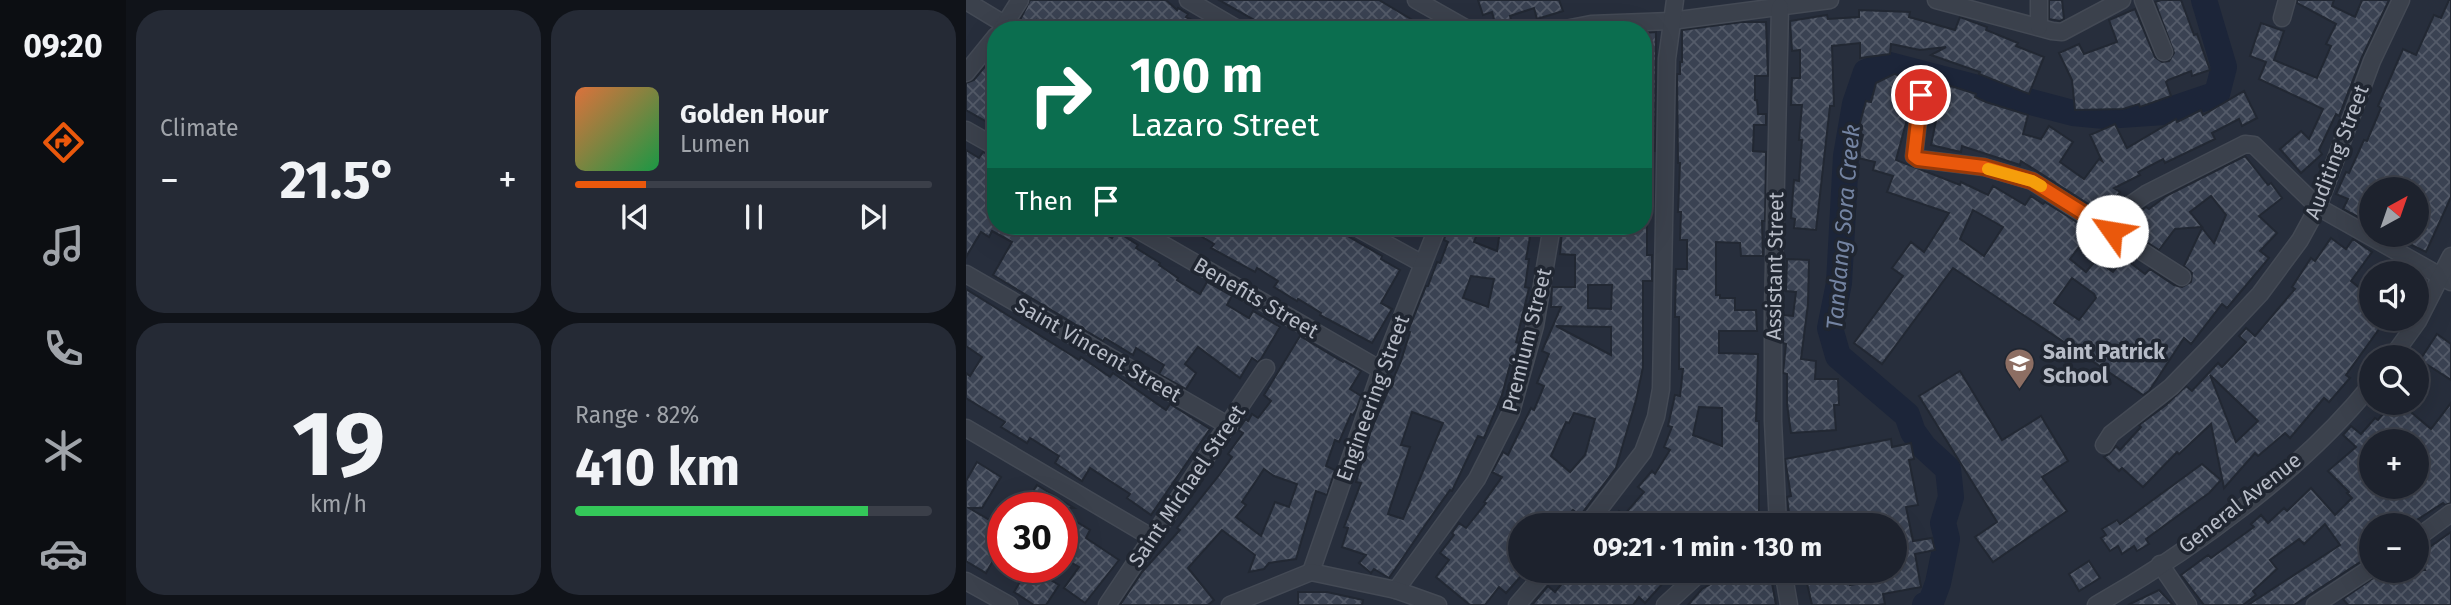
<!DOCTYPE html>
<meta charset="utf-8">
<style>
:root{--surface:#1d222d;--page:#252a35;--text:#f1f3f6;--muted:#a0a4aa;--line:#3b3f49;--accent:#ea580c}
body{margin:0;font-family:"Fira Sans",sans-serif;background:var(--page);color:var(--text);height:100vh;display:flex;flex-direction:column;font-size:26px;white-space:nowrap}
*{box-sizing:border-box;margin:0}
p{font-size:23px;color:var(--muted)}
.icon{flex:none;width:38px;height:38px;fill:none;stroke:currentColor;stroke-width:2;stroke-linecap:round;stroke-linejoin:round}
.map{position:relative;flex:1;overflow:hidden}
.side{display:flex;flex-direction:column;gap:10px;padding:10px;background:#101319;width:840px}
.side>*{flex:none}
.top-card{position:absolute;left:21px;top:21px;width:665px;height:214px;border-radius:28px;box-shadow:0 7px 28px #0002,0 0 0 2px var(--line);background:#0b6e4f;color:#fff;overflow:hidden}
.needle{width:46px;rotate:40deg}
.buttons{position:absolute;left:1393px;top:177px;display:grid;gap:14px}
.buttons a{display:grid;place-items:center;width:70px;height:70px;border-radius:50%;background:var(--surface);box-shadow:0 7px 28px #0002,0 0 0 2px var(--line);font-size:35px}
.speed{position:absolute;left:21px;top:492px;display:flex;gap:14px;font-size:35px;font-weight:700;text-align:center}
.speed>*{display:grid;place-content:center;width:91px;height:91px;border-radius:50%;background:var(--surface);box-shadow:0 7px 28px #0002,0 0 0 2px var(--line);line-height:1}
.speed .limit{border:10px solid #d22;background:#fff;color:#111}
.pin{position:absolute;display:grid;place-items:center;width:60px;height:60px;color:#fff;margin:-30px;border:4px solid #fff;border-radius:50%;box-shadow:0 2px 7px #0007}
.me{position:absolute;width:77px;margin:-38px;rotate:302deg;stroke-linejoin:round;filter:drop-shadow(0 0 5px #0008)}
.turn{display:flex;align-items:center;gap:24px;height:147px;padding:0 28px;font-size:32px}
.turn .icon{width:91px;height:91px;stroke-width:2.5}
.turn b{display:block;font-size:49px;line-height:60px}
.then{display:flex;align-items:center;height:66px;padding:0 28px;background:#0003;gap:14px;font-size:26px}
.big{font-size:52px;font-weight:700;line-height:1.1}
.side .widget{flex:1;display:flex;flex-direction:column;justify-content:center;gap:10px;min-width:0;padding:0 24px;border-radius:28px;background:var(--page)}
.side .dial{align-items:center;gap:0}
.dial b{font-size:91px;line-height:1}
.song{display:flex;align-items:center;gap:21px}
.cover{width:84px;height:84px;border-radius:10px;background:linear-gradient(135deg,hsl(20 70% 55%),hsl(140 70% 35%))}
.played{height:7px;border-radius:4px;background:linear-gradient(90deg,var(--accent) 20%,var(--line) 20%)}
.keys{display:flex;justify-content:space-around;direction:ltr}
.heat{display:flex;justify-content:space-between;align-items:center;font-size:38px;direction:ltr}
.charge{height:10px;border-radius:5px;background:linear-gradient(90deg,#34c759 82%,var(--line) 0)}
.side .tiles{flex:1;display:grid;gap:10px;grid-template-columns:repeat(2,1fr)}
.trip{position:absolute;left:542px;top:513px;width:399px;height:70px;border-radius:35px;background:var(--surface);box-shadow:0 7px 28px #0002,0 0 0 2px var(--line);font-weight:700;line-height:70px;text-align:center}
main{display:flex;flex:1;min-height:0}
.menu{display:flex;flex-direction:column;width:126px;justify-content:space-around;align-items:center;background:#0c0e12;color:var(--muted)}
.menu .icon{width:49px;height:49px}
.menu .on{color:var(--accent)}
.menu b{font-size:32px;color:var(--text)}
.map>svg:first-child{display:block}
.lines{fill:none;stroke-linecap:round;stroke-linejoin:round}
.river{stroke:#1c2539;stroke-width:26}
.building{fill:url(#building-cross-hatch);stroke:#222833;stroke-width:2;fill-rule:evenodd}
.minor-casing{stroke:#444a55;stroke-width:19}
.minor{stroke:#3b414c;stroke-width:16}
.route-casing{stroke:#983908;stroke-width:18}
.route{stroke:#ea580c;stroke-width:12}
.slow{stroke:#f59e0b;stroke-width:12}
.labels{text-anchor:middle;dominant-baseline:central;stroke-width:7;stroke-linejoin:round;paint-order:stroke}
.street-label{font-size:21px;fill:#b7bcc7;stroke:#202631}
.poi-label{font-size:21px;font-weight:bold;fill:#b7bcc7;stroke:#202631;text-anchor:start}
.water-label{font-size:23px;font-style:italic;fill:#7484a2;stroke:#202631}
</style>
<main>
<nav class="menu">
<b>09:20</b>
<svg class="icon on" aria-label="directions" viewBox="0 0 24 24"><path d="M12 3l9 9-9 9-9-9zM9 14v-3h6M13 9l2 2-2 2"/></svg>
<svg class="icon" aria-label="music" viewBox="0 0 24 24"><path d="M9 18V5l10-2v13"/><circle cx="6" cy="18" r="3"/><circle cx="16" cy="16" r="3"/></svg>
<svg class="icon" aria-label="phone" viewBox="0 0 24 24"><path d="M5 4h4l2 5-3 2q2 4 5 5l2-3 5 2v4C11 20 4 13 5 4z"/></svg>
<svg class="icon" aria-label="climate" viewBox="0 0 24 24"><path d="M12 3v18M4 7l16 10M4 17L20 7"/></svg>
<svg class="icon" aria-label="car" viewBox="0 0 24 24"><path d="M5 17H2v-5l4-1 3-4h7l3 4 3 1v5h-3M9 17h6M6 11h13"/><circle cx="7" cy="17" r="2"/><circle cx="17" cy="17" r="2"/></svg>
</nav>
<section class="side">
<div class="tiles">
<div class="widget"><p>Climate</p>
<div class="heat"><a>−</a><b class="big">21.5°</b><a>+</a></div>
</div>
<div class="widget">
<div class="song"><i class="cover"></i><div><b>Golden Hour</b><p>Lumen</p></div></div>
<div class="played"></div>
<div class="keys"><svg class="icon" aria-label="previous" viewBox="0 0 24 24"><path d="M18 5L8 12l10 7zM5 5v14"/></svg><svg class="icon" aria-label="pause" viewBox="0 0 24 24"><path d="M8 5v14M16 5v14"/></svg><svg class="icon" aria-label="next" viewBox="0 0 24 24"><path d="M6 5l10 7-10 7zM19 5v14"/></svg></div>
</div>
<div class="widget dial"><b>19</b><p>km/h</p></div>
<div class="widget"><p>Range · 82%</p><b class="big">410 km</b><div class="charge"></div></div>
</div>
</section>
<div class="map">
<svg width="1485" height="605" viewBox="0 0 1485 605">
<defs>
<pattern id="building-cross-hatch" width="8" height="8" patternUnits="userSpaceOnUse" patternTransform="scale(1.75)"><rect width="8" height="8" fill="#3a4252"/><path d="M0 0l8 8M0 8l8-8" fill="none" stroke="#545b69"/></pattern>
</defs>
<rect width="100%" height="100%" fill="#272e3c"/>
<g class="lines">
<polyline class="river" points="959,605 965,602 972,583 981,539 977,523 985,497 982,469 958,447 947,432 941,415 872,356 864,328 873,283 880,156 889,104 900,72 920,64 1107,113 1139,116 1198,112 1251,94 1258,67 1238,0"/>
</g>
<g class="building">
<polygon points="64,0 200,0 211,10 212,8 222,14 220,17 246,30 181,30 174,24 170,30 161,30 153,24 149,30 87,30 71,20 66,28 54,20"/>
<polygon points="253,0 413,0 463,30 388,30 376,23 372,30 306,30"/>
<polygon points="512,0 593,0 597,11 571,19 568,8 544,16 548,30 531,30 526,12 517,15"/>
<polygon points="1083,0 1096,0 1098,19 1094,21 1083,19"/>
<polygon points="1195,0 1215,0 1228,35 1231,34 1244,70 1226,76 1225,71 1202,80 1200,82 1205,96 1174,107 1173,104 1157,109 1109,110 1106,80 1093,53 1113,44 1118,54 1151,42 1143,20 1169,9 1189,57 1196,62 1203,61 1208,53 1189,2"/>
<polygon points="1331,0 1368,0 1366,6 1389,17 1396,0 1423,0 1396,57 1373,116 1370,114 1353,150 1356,154 1335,173 1314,149 1335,131 1343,139 1357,109 1293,79 1300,62 1284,56 1295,23 1318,31 1308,60 1351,78 1365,46 1360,44 1370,24 1331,3"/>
<polygon points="1483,0 1485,0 1485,197 1460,252 1423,234 1451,234 1451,189 1405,189 1405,204 1398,220 1377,209 1382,199 1370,194 1380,172 1383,173 1398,140 1401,141 1415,108 1412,106 1437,49 1450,55 1468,15 1475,18"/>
<polygon points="893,10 944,12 943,17 989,30 994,17 1021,27 1020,30 1052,43 1050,46 1078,57 1063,94 1013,74 1014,72 965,55 980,47 954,50 925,44 924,54 894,58 894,43 866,46 868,106 864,106 850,230 828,228 829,219 825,218 828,180 833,181 836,140 833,140 836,105 825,105 826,78 834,78 834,50 826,51 824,21 861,15 862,19 893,17"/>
<path d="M776,22H800L802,76H789V100H791L792,114H800V125H788L787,151L800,152L799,221H796L797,256H775L774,243L750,242V295H754V298H769V310H790L791,331H753V353L792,354L790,421H793V513H787L788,525H640L653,511L658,515L678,492L672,487L686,471L689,474L704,450L698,447L706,427L702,426L709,395L714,396L717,369H713V317H709L710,269H721V240H714L715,212H712L714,163H712L711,74H714V62H716V30ZM733,407L756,408V446L727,435Z"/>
<polygon points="690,32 689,151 677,151 677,33"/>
<polygon points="30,53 30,127 0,110 0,83 8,80"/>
<path d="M928,74L962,83L963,79L1010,94L1009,97L1020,102L1062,115L1057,134L1075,139L1083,126L1107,142L1094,162L1118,179L1133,159L1136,161L1124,135L1149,124L1161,148L1210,119L1211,122L1235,110L1237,115L1278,91L1291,118L1276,126L1273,119L1246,133L1249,139L1199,163L1197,159L1172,172L1174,175L1148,188L1154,192L1138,214L1055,161L1054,165L996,146L995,152L965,145L971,116L966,115L969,105L965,104L964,90L957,85L950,86L945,93L943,112L930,160L994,185L995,182L1022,195L1027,186L1059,205L1065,196L1077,204L1079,202L1125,231L1104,259L1120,272L1130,260L1147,272L1158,258L1179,274L1184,269L1208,285L1216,287L1225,282L1226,273L1218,266L1236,228L1248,243L1260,215L1245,196L1224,212L1236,227L1209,229L1193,250L1168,234L1170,230L1163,225L1172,213L1180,207L1183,209L1200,196L1279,156L1302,185L1305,183L1316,198L1293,216L1311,233L1294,251L1303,258L1261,308L1256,304L1225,344L1218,338L1183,391L1177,395L987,268L916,364L888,343L937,276L926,268L945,242L958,252L983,213L921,192L927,176L907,170L909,162L892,158L897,135L891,134L900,101L905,102L910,83ZM1007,210L1037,227L1018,256L994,239ZM1106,278L1128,294L1130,298L1113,320L1088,303Z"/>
<polygon points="0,150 13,158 17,152 30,157 29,226 126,226 146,238 150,231 172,245 170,248 194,263 193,265 212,278 211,280 234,294 241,282 266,296 261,305 283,318 287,311 314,327 295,359 292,362 286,358 274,378 232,347 219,364 230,373 220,389 193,374 198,365 170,348 167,355 139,338 137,341 27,275 46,242 26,231 23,237 15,232 0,257"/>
<polygon points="218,226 358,226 372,234 373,231 416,256 415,259 434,270 415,303 426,309 406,343 354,315 355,313 332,299 331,301 308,287 312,281 291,268 289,272 245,248 248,244"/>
<path d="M482,226H514L508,242L531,251L534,231L544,232L545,226H566L560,259H563L559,287L563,288L550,342L553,343L547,366L544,365L536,395L518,438L512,436L486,491L484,490L462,521L423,578L408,569L405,573L393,563L400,555L376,547L382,528L378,527L395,483L390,482L405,430L435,361L444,332L442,331L460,286H462L471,262L474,263L482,242L478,240ZM505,276L528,279L522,307L497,298ZM446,412L477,423L437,519L422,514L444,447L435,445Z"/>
<path d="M599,226H681V255H686V281H677V367L670,400L650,468L614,516L607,510L594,525H555V576L540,593L533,587L519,605H504L470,577L483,560L474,553L488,535L486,533L493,523L500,528L520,503L518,502L536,477L526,472L537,452L542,455L565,408L568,410L578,386L571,383L583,354L576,351L595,307H585L586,287H609V255L594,254L596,230H599ZM622,285H646L645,309L622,308ZM590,326L645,327V355ZM608,413L629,419L619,455L604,472L585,456L600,422L603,423Z"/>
<path d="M1365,238L1380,249L1387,239L1406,252L1385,281L1405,297V318H1421L1380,375L1384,378L1363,402L1358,398L1324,438L1319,433L1292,456L1289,453L1258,488L1245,424L1213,454L1211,452L1177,487L1156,468L1153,471L1138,457L1143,454L1150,446L1154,450L1175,427L1173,425L1200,405L1220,386L1226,391L1252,363L1256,367L1280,342L1273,336L1280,328L1289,336L1329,289L1326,287L1345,258L1349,261ZM1244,375L1292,421L1270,442Z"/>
<polygon points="821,259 843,260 842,304 835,359 850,361 849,379 872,379 873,405 868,405 870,430 825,433 821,404 821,374 817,373 820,344 817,343 817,315 827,316 830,292 820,291"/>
<polygon points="0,289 113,360 115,357 144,377 147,373 200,410 204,404 244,429 185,515 161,498 164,494 124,468 116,481 89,463 93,456 64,438 61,443 35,427 39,422 0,398 0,373 4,376 16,357 0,346"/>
<polygon points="1471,334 1485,344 1485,380 1454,360"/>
<path d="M334,336L377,362L378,361L395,371L384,389L395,396L390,410L387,415L385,414L373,442L369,440L360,466L369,470L361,495L350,491L330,559L303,563L298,569L283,572L289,555L256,530L222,568L248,600L242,605H154L176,572L214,530L211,528L254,474L266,457L262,454L277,433L272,430L280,419L282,421L286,414L292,418L305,401L298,395ZM298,469L308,476L331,484L323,507L309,502L295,536L270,517L280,505L276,502Z"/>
<polygon points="994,371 1036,440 1075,416 1102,461 1076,477 1101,511 1027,562 1009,537 1031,522 953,396"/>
<path d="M1427,402H1433L1465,429L1485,403V503L1479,505L1477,503L1443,525H1405V558L1399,559L1328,605H1282L1374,545L1359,524L1338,544L1333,539L1304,560L1311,569L1287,591L1290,595L1277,605H1238L1215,575L1242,555L1245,558L1288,527L1285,524L1295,515L1302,523L1318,508L1321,511L1345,488L1369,515L1386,498L1381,493L1383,492L1362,471L1390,447L1377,435L1385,426L1395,434L1409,418L1412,420ZM1405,441H1451V486H1405Z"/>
<polygon points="925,439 926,447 945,443 948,459 943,460 952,505 940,507 947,541 966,538 969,550 949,554 955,587 917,594 919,604 912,605 846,605 838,570 880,570 884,585 917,579 915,570 929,570 929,562 933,561 929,525 839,525 839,518 824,521 821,497 825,496 819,459"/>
<polygon points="11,462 35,477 16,508 3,508 37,528 37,535 28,550 32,552 20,573 0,561 0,481"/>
<polygon points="1236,464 1255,480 1243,493 1180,539 1183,544 1171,551 1168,546 1156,554 1152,546 1144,551 1135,538 1140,535 1136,529 1151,520 1154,524"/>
<polygon points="71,485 108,508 57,508"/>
<polygon points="96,513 124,530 120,538 153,560 119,603 98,588 113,567 96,557"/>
<polygon points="1485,532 1485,605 1382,605 1377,599 1413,574 1416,578 1428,570 1459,570 1451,556"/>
<polygon points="1123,561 1134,578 1113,591 1103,574"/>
<polygon points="63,567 93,585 80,605 68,605 48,592"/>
<polygon points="607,570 709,570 679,603 673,597 667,605 566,605 582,586 589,592"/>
<polygon points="804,572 810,605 722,605 736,589 764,573 766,579"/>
<polygon points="1193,590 1207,605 1162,605"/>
<polygon points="332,592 361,592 397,600 396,605 332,605"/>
</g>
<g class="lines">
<defs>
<g id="minor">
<polyline points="222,0 273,30"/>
<polyline points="450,0 503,30"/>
<polyline points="970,0 1086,31 1096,32 1156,0"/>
<polyline points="1177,0 1198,52"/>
<polyline points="0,1 48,30"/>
<polyline points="1316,18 1321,0"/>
<polyline points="1073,27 1073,0"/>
<polyline points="35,30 54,0"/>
<polyline points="594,30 625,24 705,21 864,0"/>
<polyline points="0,73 30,36"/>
<polyline points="955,95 948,156 952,159 1018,167 1066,181 1216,277"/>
<polyline points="0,130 30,147"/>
<polyline points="165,226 415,370"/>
<polyline points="388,226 457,264"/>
<polyline points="1146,231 1164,205 1180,194 1279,144 1288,145 1352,207 1485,282"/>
<polyline points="0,274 263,426"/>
<polyline points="1426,357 1452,321 1485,256"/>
<polyline points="0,428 185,537"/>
<polyline points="1138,445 1145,434 1205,387 1242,349 1294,294 1334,240 1352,207 1406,61 1435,0"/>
<polyline points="621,525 677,452 690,417 695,389 701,59 709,0"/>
<polyline points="812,525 807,421 807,310 814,7"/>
<polyline points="1451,538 1485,513"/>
<polyline points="1194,564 1222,605"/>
<polyline points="817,570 823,605"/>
<polyline points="345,572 415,370 472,226"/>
<polyline points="0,581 43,605"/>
<polyline points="430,590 511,479 545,412 569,326 586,226"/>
<polyline points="141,605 300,368"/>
<polyline points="264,605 345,572 430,590 472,605"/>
<polyline points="551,605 581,570"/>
<polyline points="699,605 737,570"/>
<path d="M1130,605C1225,551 1337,470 1405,385"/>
<polyline points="1349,605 1405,568"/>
</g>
</defs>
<use href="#minor" class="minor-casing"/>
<use href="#minor" class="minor"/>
</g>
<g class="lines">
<defs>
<polyline id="route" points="955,95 948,156 952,159 1018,167 1066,181 1146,231"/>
</defs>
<use href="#route" class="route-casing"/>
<use href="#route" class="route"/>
<polyline class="slow" points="1022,169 1066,181 1075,186"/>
</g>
<defs>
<symbol id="school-pin" viewBox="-11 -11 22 30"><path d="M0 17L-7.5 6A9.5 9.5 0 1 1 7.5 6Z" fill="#8d6e63" stroke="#202631"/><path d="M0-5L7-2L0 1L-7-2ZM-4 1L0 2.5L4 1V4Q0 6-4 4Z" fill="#fff"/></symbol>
</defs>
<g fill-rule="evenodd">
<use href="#school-pin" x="1036" y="346" width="35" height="47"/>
</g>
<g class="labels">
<g class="street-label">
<text transform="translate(1371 152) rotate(-69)">Auditing Street</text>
<text transform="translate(809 266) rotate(-89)">Assistant Street</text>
<text transform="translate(290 298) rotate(30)">Benefits Street</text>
<text transform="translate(561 340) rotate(-76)">Premium Street</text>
<text transform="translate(132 350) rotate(30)">Saint Vincent Street</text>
<text transform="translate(407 398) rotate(-70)">Engineering Street</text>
<text transform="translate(221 486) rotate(-56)">Saint Michael Street</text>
<text transform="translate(1274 503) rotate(-38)">General Avenue</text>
</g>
<g class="poi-label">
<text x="1077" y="352">Saint Patrick<tspan x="1077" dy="24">School</tspan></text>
</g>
<g class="water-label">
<text transform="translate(877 227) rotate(-85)">Tandang Sora Creek</text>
</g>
</g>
</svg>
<div class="buttons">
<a><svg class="needle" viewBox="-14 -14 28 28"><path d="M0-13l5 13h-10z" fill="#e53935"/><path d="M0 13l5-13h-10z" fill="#a0a4aa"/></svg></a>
<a><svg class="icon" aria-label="sound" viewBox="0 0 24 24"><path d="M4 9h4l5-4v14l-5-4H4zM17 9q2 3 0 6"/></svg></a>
<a><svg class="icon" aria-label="search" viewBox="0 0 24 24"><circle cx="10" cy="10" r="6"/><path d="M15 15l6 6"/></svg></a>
<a>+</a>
<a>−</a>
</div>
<div class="speed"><div class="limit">30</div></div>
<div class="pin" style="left:955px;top:95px;background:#d93025"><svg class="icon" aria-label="arrive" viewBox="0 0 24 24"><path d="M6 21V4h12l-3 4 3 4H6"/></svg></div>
<svg class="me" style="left:1146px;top:231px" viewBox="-20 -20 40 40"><circle r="19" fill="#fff"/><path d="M0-13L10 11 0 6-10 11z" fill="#ea580c"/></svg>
<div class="trip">09:21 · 1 min · 130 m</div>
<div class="top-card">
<div class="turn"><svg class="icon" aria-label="right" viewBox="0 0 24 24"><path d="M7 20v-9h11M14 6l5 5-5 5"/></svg><div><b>100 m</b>Lazaro Street</div></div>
<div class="then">Then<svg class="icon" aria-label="arrive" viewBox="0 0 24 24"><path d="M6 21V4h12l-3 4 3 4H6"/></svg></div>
</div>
</div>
</main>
